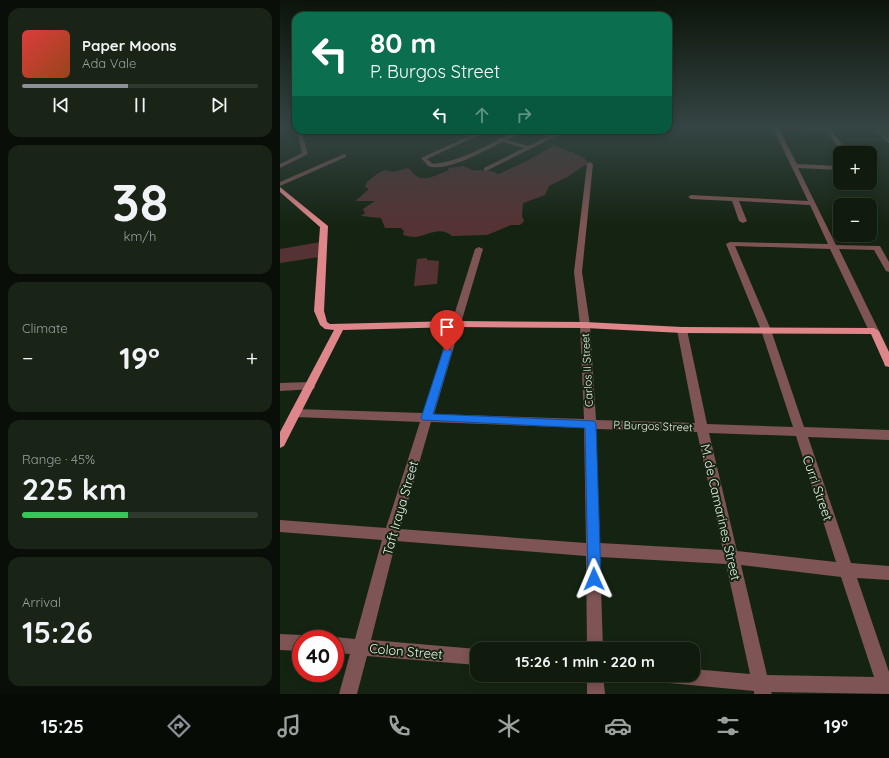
<!DOCTYPE html>
<meta charset="utf-8">
<style>
:root{--surface:#101b0e;--page:#192417;--text:#f1f3f6;--muted:#9ca19e;--line:#30392e;--accent:#8c9099}
body{margin:0;font-family:Quicksand,sans-serif;background:var(--page);color:var(--text);height:100vh;display:flex;flex-direction:column;font-size:15px;white-space:nowrap}
*{box-sizing:border-box;margin:0}
p{font-size:13px;color:var(--muted)}
.icon{flex:none;width:22px;height:22px;fill:none;stroke:currentColor;stroke-width:2;stroke-linecap:round;stroke-linejoin:round}
.map{position:relative;flex:1;overflow:hidden}
.side{display:flex;flex-direction:column;gap:8px;padding:8px;background:#090f08;width:280px}
.side>*{flex:none}
.hud{position:absolute;left:12px;top:12px;width:380px;height:122px;border-radius:12px;box-shadow:0 2px 10px #0003,0 0 0 1px var(--line);background:#0b6e4f;color:#fff;overflow:hidden}
.buttons{position:absolute;left:553px;top:146px;display:grid;gap:8px}
.buttons a{display:grid;place-items:center;width:44px;height:44px;border-radius:8px;background:var(--surface);box-shadow:0 2px 10px #0003,0 0 0 1px var(--line);font-size:20px}
.speed{position:absolute;left:12px;top:630px;display:flex;gap:8px;font-size:20px;font-weight:700;text-align:center}
.speed>*{display:grid;place-content:center;width:52px;height:52px;border-radius:50%;background:var(--surface);box-shadow:0 2px 10px #0003,0 0 0 1px var(--line);line-height:1}
.speed .limit{border:6px solid #d22;background:#fff;color:#111}
.pin{position:absolute;display:grid;place-items:center;width:34px;height:34px;color:#fff;margin:-41px -17px;border-radius:50% 50% 50% 0;rotate:-45deg;box-shadow:0 0 4px #0007}
.pin .icon{rotate:45deg}
.me{position:absolute;width:44px;margin:-22px;rotate:359deg;stroke-linejoin:round;filter:drop-shadow(0 0 3px #0008)}
.turn{display:flex;align-items:center;gap:14px;height:84px;padding:0 12px;font-size:18px}
.turn .icon{width:52px;height:52px;stroke-width:2.5}
.turn b{display:block;font-size:28px;line-height:34px}
.lanes{display:flex;align-items:center;height:38px;padding:0 12px;background:#0003;justify-content:center;gap:20px;direction:ltr}
.lanes .off{opacity:.35}
.big{font-size:30px;font-weight:800;line-height:1.1}
.side .tile{flex:1;display:flex;flex-direction:column;justify-content:center;gap:6px;min-width:0;padding:0 14px;border-radius:12px;background:var(--page)}
.side .dial{align-items:center;gap:0}
.dial b{font-size:52px;line-height:1}
.song{display:flex;align-items:center;gap:12px}
.cover{width:48px;height:48px;border-radius:6px;background:linear-gradient(135deg,hsl(0 70% 55%),hsl(20 70% 35%))}
.played{height:4px;border-radius:2px;background:linear-gradient(90deg,var(--accent) 45%,var(--line) 45%)}
.keys{display:flex;justify-content:space-around;direction:ltr}
.heat{display:flex;justify-content:space-between;align-items:center;font-size:22px;direction:ltr}
.charge{height:6px;border-radius:3px;background:linear-gradient(90deg,#34c759 45%,var(--line) 0)}
.trip{position:absolute;left:190px;top:642px;width:230px;height:40px;border-radius:12px;background:var(--surface);box-shadow:0 2px 10px #0003,0 0 0 1px var(--line);font-weight:800;line-height:40px;text-align:center}
.tab-bar{display:flex;height:64px;justify-content:space-around;align-items:center;background:#060b06;color:var(--muted)}
.tab-bar .icon{width:28px;height:28px}
.tab-bar .selected{color:var(--accent)}
.tab-bar b{font-size:18px;color:var(--text)}
main{display:flex;flex:1;min-height:0}
.map>svg:first-child{display:block}
.green{fill:#553334}
.water{fill:#34512d;stroke:#6a8164}
.lines{fill:none;stroke-linecap:round;stroke-linejoin:round}
.minor{fill:#7e5454;fill-rule:evenodd}
.major{fill:#de8689;fill-rule:evenodd}
.route{fill:#1a73e8;stroke:#114b97}
.labels{text-anchor:middle;dominant-baseline:central;stroke-width:4;stroke-linejoin:round;paint-order:stroke}
.street-label{font-size:11px;fill:#e9f2e6;stroke:#152412}
.near-street-label{font-size:13px;fill:#e9f2e6;stroke:#152412}
</style>
<main>
<section class="side">
<div class="tile">
<div class="song"><i class="cover"></i><div><b>Paper Moons</b><p>Ada Vale</p></div></div>
<div class="played"></div>
<div class="keys"><svg class="icon" aria-label="previous" viewBox="0 0 24 24"><path d="M18 5L8 12l10 7zM5 5v14"/></svg><svg class="icon" aria-label="pause" viewBox="0 0 24 24"><path d="M8 5v14M16 5v14"/></svg><svg class="icon" aria-label="next" viewBox="0 0 24 24"><path d="M6 5l10 7-10 7zM19 5v14"/></svg></div>
</div>
<div class="tile dial"><b>38</b><p>km/h</p></div>
<div class="tile"><p>Climate</p>
<div class="heat"><a>−</a><b class="big">19°</b><a>+</a></div>
</div>
<div class="tile"><p>Range · 45%</p><b class="big">225 km</b><div class="charge"></div></div>
<div class="tile"><p>Arrival</p><b class="big">15:26</b></div>
</section>
<div class="map">
<svg width="609" height="694" viewBox="0 0 609 694">
<rect width="100%" height="100%" fill="#152412"/>
<g class="green">
<path d="M274,145L303,157L311,165H305L287,177L269,186L265,195L243,203L242,216L244,221L240,225H231L207,235L172,236C160,226 149,235 136,237C132,237 127,236 123,235L124,231L121,228H105L101,218L81,216L85,213L83,209L95,201H75L89,189L85,187L87,182L98,173L105,170L113,172L128,168C132,171 134,175 138,177C147,181 159,174 167,171L169,168L184,166L192,170L212,171L218,174C238,166 257,156 274,145Z"/>
<polygon points="41,242 39,257 0,263 0,249"/>
<polygon points="147,258 147,260 159,261 157,284 134,286 137,259"/>
</g>
<polygon class="water" points="592,126 609,126 609,143"/>
<g class="lines">
<g class="minor">
<path d="M492,126L545,127V126H549L568,153H562L547,131L499,129L517,164L560,166V170L518,168L556,245L600,246L609,262V272L606,271L594,250L559,249L599,331L594,334L589,331L550,249L455,246L491,330L524,427L609,430V440L528,437L571,563L609,566V580L577,578L609,672V694L491,692L492,694H474V691L389,683L383,681L381,675H413V669L470,674L446,564L320,557L323,649H307L306,556L116,541L91,640L197,649V665L87,656L77,694H59L70,654L55,653V639H50L55,637L75,639L102,540L0,532V520L106,528L140,422L16,417L12,416L10,413L12,410L16,409L143,413L195,249L199,247L203,249L154,414L304,419L300,325L294,272L307,164L310,162L313,164L302,272L310,325L316,420L415,423L397,330L402,327L407,330L427,424L513,427L481,330L446,244L450,242L548,244L530,205L459,201L467,221L463,223L459,221L452,201L411,199L408,197L411,195L528,201ZM151,422L304,428L306,543L120,529ZM316,429L417,432L443,550L320,543ZM429,433L516,436L556,562L457,551ZM461,565L561,577L594,677L487,675Z"/>
<polygon points="16,129 21,130 28,154 0,168 0,164 22,153"/>
<path d="M202,130H210L147,159L153,164C176,162 198,150 218,140V138C228,138 235,130 246,130L228,140L248,146L281,130H288L206,171L204,170V168L244,148L223,142C205,150 167,173 148,166L141,158Z"/>
<polygon points="64,154 66,155 66,157 0,186 0,182"/>
<polygon points="30,382 34,383 35,386 34,389 0,391 0,383"/>
<polygon points="0,634 21,635 27,639 21,639 21,651 0,650"/>
<polygon points="307,675 323,675 325,694 307,694"/>
</g>
<polygon class="major" points="0,187 48,226 44,311 47,322 50,324 176,321 305,322 402,327 594,328 599,331 609,352 609,367 605,366 604,363 591,334 402,333 305,328 176,327 63,330 4,446 0,448 0,432 54,330 45,329 40,325 34,311 40,227 0,192"/>
</g>
<linearGradient id="sky" x2="0" y2="1"><stop stop-color="#0c140a"/><stop offset="0.57" stop-color="#354544"/><stop offset="1" stop-color="#354544" stop-opacity="0"/></linearGradient>
<rect width="609" height="223" fill="url(#sky)"/>
<polygon class="route" points="167,348 172,351 153,414 314,421 316,424 321,579 319,583 314,585 310,583 308,579 305,428 143,420 141,418 163,351"/>
<g class="labels">
<g class="street-label">
<text transform="translate(307 370) rotate(-93)">Carlos II Street</text>
<text transform="translate(373 426) rotate(2)">P. Burgos Street</text>
</g>
<g class="near-street-label">
<text transform="translate(538 488) rotate(71)">Curri Street</text>
<text transform="translate(120 508) rotate(-74)">Taft Iraya Street</text>
<text transform="translate(441 512) rotate(77)">M. de Camarines Street</text>
<text transform="translate(126 651) rotate(5)">Colon Street</text>
</g>
</g>
</svg>
<div class="buttons">
<a>+</a>
<a>−</a>
</div>
<div class="speed"><div class="limit">40</div></div>
<div class="pin" style="left:167px;top:351px;background:#d93025"><svg class="icon" aria-label="arrive" viewBox="0 0 24 24"><path d="M6 21V4h12l-3 4 3 4H6"/></svg></div>
<svg class="me" style="left:314px;top:579px" viewBox="-20 -20 40 40"><path d="M0-17L14 15 0 8-14 15z" fill="#1a73e8" stroke="#fff" stroke-width="4"/></svg>
<div class="trip">15:26 · 1 min · 220 m</div>
<div class="hud">
<div class="turn"><svg class="icon" aria-label="left" viewBox="0 0 24 24"><path d="M17 20v-9H6M10 6l-5 5 5 5"/></svg><div><b>80 m</b>P. Burgos Street</div></div>
<div class="lanes"><svg class="icon" aria-label="left" viewBox="0 0 24 24"><path d="M17 20v-9H6M10 6l-5 5 5 5"/></svg><svg class="icon off" aria-label="ahead" viewBox="0 0 24 24"><path d="M12 20V5M6 11l6-6 6 6"/></svg><svg class="icon off" aria-label="right" viewBox="0 0 24 24"><path d="M7 20v-9h11M14 6l5 5-5 5"/></svg></div>
</div>
</div>
</main>
<nav class="tab-bar">
<b>15:25</b>
<svg class="icon selected" aria-label="directions" viewBox="0 0 24 24"><path d="M12 3l9 9-9 9-9-9zM9 14v-3h6M13 9l2 2-2 2"/></svg>
<svg class="icon" aria-label="music" viewBox="0 0 24 24"><path d="M9 18V5l10-2v13"/><circle cx="6" cy="18" r="3"/><circle cx="16" cy="16" r="3"/></svg>
<svg class="icon" aria-label="phone" viewBox="0 0 24 24"><path d="M5 4h4l2 5-3 2q2 4 5 5l2-3 5 2v4C11 20 4 13 5 4z"/></svg>
<svg class="icon" aria-label="climate" viewBox="0 0 24 24"><path d="M12 3v18M4 7l16 10M4 17L20 7"/></svg>
<svg class="icon" aria-label="car" viewBox="0 0 24 24"><path d="M5 17H2v-5l4-1 3-4h7l3 4 3 1v5h-3M9 17h6M6 11h13"/><circle cx="7" cy="17" r="2"/><circle cx="17" cy="17" r="2"/></svg>
<svg class="icon" aria-label="filters" viewBox="0 0 24 24"><path d="M4 7h16M4 17h16"/><circle cx="9" cy="7" r="2"/><circle cx="15" cy="17" r="2"/></svg>
<b>19°</b>
</nav>
